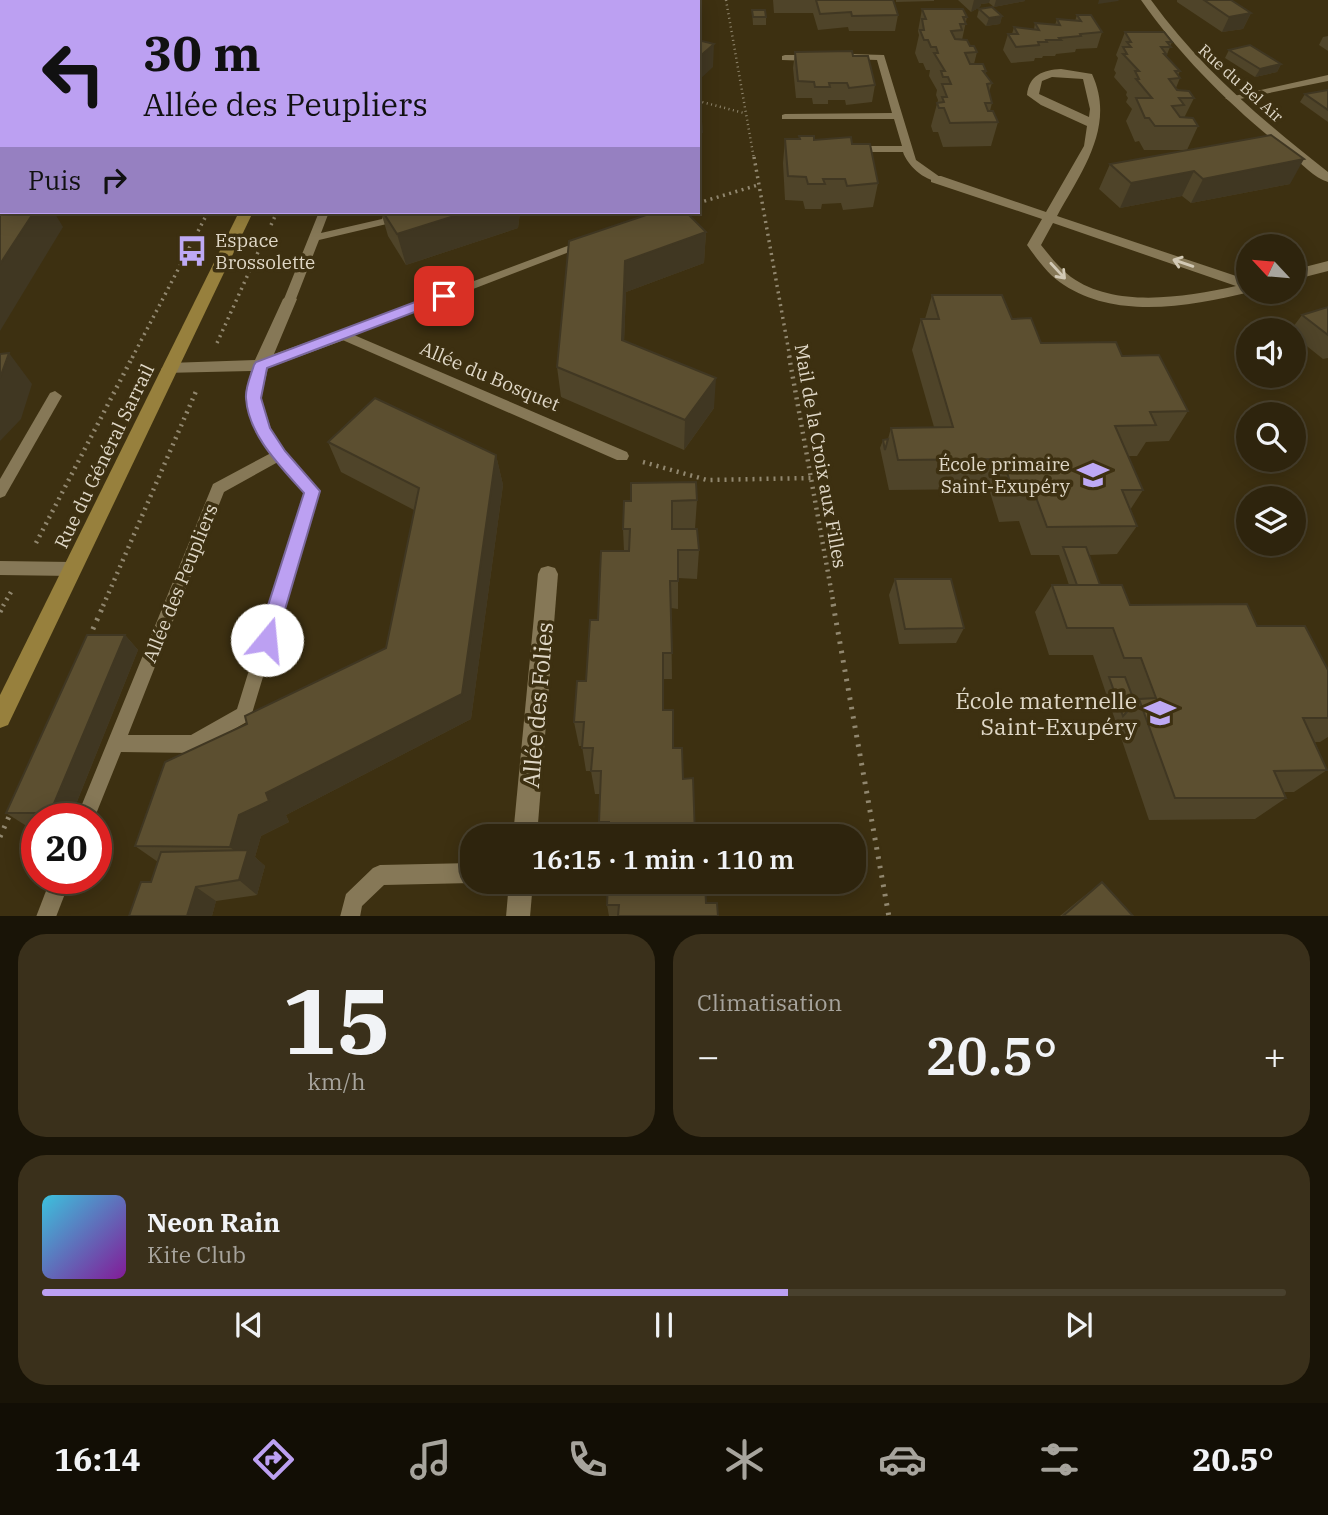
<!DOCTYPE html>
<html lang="fr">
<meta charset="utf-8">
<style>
:root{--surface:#2e240d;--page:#3a301b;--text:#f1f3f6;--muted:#a7a49d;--line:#49412e;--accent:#bca0f2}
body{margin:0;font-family:"IBM Plex Serif",serif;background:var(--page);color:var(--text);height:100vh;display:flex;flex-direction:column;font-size:26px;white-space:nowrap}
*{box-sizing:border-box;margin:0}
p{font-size:23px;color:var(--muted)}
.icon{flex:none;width:38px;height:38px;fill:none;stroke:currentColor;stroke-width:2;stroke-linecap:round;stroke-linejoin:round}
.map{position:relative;height:916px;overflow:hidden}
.side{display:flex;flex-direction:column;gap:18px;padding:18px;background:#191407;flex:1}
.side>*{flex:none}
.guide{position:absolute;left:0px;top:0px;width:700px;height:214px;box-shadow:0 4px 18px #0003,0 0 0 2px var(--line);background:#bca0f2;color:#111;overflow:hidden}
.needle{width:46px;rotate:296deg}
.tools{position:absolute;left:1236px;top:234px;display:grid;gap:14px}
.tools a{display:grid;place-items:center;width:70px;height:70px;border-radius:50%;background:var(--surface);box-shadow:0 4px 18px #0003,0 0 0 2px var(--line);font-size:35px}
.speed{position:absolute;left:21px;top:803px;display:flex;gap:14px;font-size:35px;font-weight:700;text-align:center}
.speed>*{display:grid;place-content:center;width:91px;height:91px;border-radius:50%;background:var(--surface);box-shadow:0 4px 18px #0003,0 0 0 2px var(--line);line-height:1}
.speed .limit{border:10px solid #d22;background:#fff;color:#111}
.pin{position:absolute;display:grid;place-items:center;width:60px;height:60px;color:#fff;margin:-30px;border-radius:14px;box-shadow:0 4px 10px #0006}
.me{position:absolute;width:77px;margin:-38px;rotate:17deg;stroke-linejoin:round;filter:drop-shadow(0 0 5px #0008)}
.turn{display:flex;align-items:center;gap:24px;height:147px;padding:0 28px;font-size:32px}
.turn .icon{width:91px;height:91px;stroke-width:2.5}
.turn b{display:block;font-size:49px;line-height:60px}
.then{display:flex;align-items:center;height:66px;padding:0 28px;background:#0003;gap:14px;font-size:26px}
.big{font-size:52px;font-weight:600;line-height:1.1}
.side .card{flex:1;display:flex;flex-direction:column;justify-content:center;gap:10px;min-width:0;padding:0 24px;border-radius:28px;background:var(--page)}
.side .dial{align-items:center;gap:0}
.dial b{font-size:91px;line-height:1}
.song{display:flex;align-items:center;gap:21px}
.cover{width:84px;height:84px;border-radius:10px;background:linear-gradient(135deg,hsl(190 70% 55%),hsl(290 70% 35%))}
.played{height:7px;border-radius:4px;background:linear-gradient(90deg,var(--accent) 60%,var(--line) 60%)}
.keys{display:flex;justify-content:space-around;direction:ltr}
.heat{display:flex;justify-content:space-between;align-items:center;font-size:38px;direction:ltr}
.side .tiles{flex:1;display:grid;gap:18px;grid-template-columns:1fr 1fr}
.card:last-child{grid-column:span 2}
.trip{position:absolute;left:460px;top:824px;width:406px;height:70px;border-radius:28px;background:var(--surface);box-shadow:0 4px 18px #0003,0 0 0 2px var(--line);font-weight:600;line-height:70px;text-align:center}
.menu{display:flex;height:112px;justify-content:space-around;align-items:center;background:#120e05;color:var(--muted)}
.menu .icon{width:49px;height:49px}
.menu .on{color:var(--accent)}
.menu b{font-size:32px;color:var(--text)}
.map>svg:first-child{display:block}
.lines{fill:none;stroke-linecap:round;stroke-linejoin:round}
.path-far3{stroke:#91876f;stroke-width:2.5;stroke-dasharray:1 3.5;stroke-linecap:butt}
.path-far2{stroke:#91876f;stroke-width:3.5;stroke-dasharray:2 4.5;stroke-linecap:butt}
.path-far1{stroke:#91876f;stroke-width:4.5;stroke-dasharray:2 5;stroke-linecap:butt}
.path{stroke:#91876f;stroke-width:5;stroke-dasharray:2.5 7;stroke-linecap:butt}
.lane{fill:#867857;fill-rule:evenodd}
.street{fill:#867857;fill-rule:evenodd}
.secondary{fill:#97803d;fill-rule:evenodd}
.wall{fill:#4f4429}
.shaded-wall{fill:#403722}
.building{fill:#5c4f30;stroke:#403722;stroke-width:2}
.oneway{stroke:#d2c9b5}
.route{fill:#bca0f2;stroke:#7a689d;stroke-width:2}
.labels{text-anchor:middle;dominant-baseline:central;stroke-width:7;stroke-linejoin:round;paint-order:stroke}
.far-street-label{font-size:16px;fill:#dfd7c6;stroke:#3d3011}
.poi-label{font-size:19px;fill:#dfd7c6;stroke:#3d3011;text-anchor:start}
.street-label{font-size:19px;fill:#dfd7c6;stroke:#3d3011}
.near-poi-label{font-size:23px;fill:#dfd7c6;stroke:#3d3011;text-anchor:end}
.near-street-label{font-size:23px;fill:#dfd7c6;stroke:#3d3011}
</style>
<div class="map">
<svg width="1328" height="917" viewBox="0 0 1328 917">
<rect width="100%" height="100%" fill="#3d3011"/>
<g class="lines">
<g class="path-far3">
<polyline points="726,0 754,159"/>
<polyline points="698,101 744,113"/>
</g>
<g class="path-far2">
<polyline points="754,157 790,358"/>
<polyline points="698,203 758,185"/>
<polyline points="271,225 277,212"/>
<polyline points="217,343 264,239"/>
<polyline points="132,358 208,212"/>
</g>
<g class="path-far1">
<polyline points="789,356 834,606"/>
<polyline points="643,462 707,480 812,478"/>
<polyline points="36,543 133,356"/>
<polyline points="3,606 11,592"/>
<polyline points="103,606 197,389"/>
</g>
<g class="path">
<polyline points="833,604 889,917"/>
<polyline points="0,612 4,604"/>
<polyline points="89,638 104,604"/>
<polyline points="0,837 11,812"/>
</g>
<g class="lane">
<path d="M849,54L884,55L916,160L940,177V181C925,182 907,165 903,152H853L848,149L853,146H902L894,119H782V115L785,114L892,113L877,60L846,59L845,57Z"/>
<polygon points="785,55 812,55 816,58 812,61 782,60 782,56"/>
<polygon points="1328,75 1328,81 1230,101 1225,98"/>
<rect x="0" y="165" width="2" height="6"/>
<polygon points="319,212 329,212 321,233 382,219 385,212 395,212 391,223 319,240 296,299 290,303 286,302 284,299"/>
<polygon points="586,239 592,242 590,244 354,335 627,452 629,456 627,460 617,460 338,338 336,335 338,332"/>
<polygon points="55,391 62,396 5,496 0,498 0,479 50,393"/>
<path d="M262,424L267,425L285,451L319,491L250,720L193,753L121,752L94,819H76L213,484L271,453L255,429ZM278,462L304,492L237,709L191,735H128L224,492Z"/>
<polygon points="0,561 72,562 77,564 80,569 77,574 72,576 0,575"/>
<polygon points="472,863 472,883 384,885 362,906 360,917 340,917 346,894 373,868 380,865"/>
<polygon points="51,878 71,878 56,917 36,917"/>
</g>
<g class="street">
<polygon points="401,0 411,0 400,2"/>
<path d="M1141,0H1151C1200,68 1262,120 1328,172V182C1314,178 1301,163 1289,153C1233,108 1183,60 1141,0Z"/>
<path d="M1061,69L1092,74C1116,126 1082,171 1057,216L1248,280V292H1250C1192,306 1117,320 1064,285C1049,276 1037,259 1027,245L1042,219L931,182V176H941L1046,212L1084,146L1087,126L1041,105L1027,95C1029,75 1043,70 1061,69ZM1052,77L1083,79L1090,109L1089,117L1039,94L1042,81ZM1053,223L1236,286C1185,297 1116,309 1071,277C1059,268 1050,256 1041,245Z"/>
<polygon points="1328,261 1328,271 1293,280 1293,270"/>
<polygon points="290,294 297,299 274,354 342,330 350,335 347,339 268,368 261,398 271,429 268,433 256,433 245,398 251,371 163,373 161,369 169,363 255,360 283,299"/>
<polygon points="548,566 555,568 558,574 537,836 513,836 538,574 541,568"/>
<polygon points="509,882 533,882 530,917 506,917"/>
</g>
<g class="secondary">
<polygon points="344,0 354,0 343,2"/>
<polygon points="239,212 253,212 8,725 0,728 0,695"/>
</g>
</g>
<g class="wall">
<polygon points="431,0 473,0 472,2 431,2"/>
<polygon points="501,0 571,0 571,2 523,2 523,0 502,1"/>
<polygon points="773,0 893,0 898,15 895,31 849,31 848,27 818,30 813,13 774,13"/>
<polygon points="896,0 934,0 934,1 896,2"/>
<polygon points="958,0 1025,0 1025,1 994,7 989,3 981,4 980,7 971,12"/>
<polygon points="1177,0 1231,0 1251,13 1243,29 1222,32 1177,2"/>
<polygon points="922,9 967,17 962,40 977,52 974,64 986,71 985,74 992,83 989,92 992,103 990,111 998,122 991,146 943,147 938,132 933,132 931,126 938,100 936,95 937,90 929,76 930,70 926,70 923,63 919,63 915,53 919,35 918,31"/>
<polygon points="979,9 1002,16 1000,24 986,26 977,17"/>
<polygon points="752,10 766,17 766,25 753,25"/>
<polygon points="1077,15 1102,32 1097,48 1076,49 1075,52 1056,54 1055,56 1043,56 1042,58 1035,58 1034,61 1011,63 1003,50 1008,34 1012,34 1014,27 1034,29 1035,23 1055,25 1057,19 1075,21"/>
<polygon points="1125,32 1172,42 1166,57 1180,71 1178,75 1180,78 1176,88 1194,98 1184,118 1198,126 1187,150 1144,150 1139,141 1135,142 1126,121 1132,109 1126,102 1128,98 1126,95 1127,92 1114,77 1116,73 1114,70 1118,58 1116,55"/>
<polygon points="1328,36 1328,51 1319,45 1323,37"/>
<rect x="0" y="47" width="2" height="63"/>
<polygon points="1229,50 1281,64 1277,72 1255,77 1225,58"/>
<polygon points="795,52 853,56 875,85 872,102 846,105 845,100 828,100 828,104 813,104 812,98 796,98 793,68"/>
<polygon points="1328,90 1328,122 1300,102 1305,94"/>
<polygon points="698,111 702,132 701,156 699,156 698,168"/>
<polygon points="1271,135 1290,184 1191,203 1182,196 1120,208 1099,189 1110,164"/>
<polygon points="799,136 814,140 852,144 878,183 873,207 843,210 841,203 822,204 821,209 805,209 803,201 785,200 783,163 785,139 799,139"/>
<polygon points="381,212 520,212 518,228 406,265 388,236"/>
<polygon points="706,232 704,263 626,292 624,341 714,408 684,450 561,397 557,367 569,241"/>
<polygon points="932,295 1012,319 1041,343 1122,356 1188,411 1169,441 1146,442 1137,456 1128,456 1143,490 1130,510 1137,526 1117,554 1089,555 1100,585 1130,605 1145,605 1257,626 1328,670 1328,737 1320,742 1315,742 1327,770 1294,792 1284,792 1286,798 1255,819 1149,820 1093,655 1049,655 1035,612 1052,585 1069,585 1059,555 1031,555 1019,521 999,522 989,489 889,490 880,448 883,440 888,439 891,428 934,427 912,350 921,319 925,319"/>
<polygon points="1328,307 1328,358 1323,359 1293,335 1293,331 1290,331 1302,315"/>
<polygon points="328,442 496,455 503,485 471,719 286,815 289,822 261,836 255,857 265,866 257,895 216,901 212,916 129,916 151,882 158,862 135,846 247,724 386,648 414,510 341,472"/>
<polygon points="697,500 695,529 699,550 697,579 678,578 678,609 671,608 672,679 663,679 663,710 683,779 695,836 601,836 599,822 600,794 595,794 591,771 586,771 582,746 579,746 574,722 586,681 598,620 624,551 623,529 624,501"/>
<polygon points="895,579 964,628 956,643 899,644 889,595"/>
<polygon points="125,635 138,650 70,819 37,819 37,825 25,825 6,813"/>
<polygon points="1102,882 1133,916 1060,916 1078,901"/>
<polygon points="706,903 718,916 609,916 607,905"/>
</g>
<g class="shaded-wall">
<polygon points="288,0 300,0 299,2 287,2"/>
<polygon points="652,0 702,0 695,2 652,2"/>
<polygon points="974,0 990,0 989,3 981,4 980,7 971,12"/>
<polygon points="996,0 1025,0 1025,1 994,7"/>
<polygon points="1099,0 1119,0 1118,1 1098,4"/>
<polygon points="1251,13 1243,29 1222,32 1229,17"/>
<polygon points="1002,16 1000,24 986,26 989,18"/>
<polygon points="714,44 713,67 698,81 698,58"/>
<polygon points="1281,64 1277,72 1255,77 1260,69"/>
<polygon points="1304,159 1290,184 1191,203 1203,179"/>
<polygon points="1194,171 1182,196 1120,208 1131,183"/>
<polygon points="34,212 54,212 63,227 0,331 0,264"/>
<polygon points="467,212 520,212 518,228 406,265 397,234"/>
<polygon points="706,232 704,263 626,292 623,371 622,340 625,261"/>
<polygon points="0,353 6,361 9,353 32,384 21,419 0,441"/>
<polygon points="716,378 714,408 684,450 685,420"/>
<polygon points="496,455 503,485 471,719 286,815 289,822 261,836 255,857 265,866 257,895 239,880 245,860 230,847 239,815 266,793 462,694"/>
<polygon points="125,635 138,650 70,819 59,819 50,813"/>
<polygon points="196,887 216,901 212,916 187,916"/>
</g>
<g class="building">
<polygon points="250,0 288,0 287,2 249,2"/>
<rect x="523" y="0" width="41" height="2"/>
<rect x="611" y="0" width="41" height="2"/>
<polygon points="816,0 893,0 898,15 852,16 851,12 820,14"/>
<polygon points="1204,0 1231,0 1251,13 1229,17"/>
<polygon points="992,7 1002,16 989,18 979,9"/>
<polygon points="922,9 963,9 967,17 963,17 966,24 960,24 962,30 951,31 955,39 967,40 970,46 974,46 977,52 965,53 970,64 983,64 986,71 983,71 992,83 987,84 992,103 985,103 988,111 993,111 998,122 950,123 944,108 939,108 937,103 944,102 942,97 947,97 942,84 951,84 948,77 943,77 941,71 945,71 934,53 938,53 936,47 931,47 928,40 924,40 920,30 924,30 922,19 926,19"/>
<polygon points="752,10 765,10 766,17 753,17"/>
<polygon points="1077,15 1091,15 1102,32 1080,34 1081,36 1059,38 1061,40 1046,40 1047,42 1038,42 1039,45 1016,47 1008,34 1018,34 1014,27 1039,30 1035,23 1060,25 1057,19 1081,21"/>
<polygon points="1125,32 1164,32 1172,42 1167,42 1171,47 1161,47 1166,54 1164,54 1180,71 1175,71 1180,78 1169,79 1177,90 1189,91 1194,98 1179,98 1184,105 1172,106 1180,117 1193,118 1198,126 1155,126 1149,118 1145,118 1136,98 1152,98 1136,79 1139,79 1135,71 1139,71 1123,54 1127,54 1123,47 1131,47 1127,42 1131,42"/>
<polygon points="698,40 714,44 698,58"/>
<polygon points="1250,45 1281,64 1260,69 1229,50"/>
<rect x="0" y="47" width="2" height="25"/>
<polygon points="852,51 853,56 868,56 875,85 849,88 847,83 829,83 830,87 815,87 814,82 798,81 795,52"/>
<polygon points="1328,90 1328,110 1305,94"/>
<polygon points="698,111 700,111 702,132 699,132 698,146"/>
<polygon points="1271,135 1304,159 1203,179 1194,171 1131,183 1110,164"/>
<polygon points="799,136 814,136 814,140 851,137 852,144 870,144 878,183 847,186 845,179 823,179 825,184 808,184 806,177 788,176 785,139 800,139"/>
<polygon points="0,198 2,198 2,212 34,212 0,264"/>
<polygon points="383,212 467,212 397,234"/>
<polygon points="655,212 686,212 706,232 625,261 622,340 716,378 685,420 557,367 569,241"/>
<polygon points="932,295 1002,295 1012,319 1031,318 1041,343 1116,342 1122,356 1159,355 1188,411 1150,412 1156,425 1115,426 1143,490 1122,490 1137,526 1047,527 1034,492 1013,492 1003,459 898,460 891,428 953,427 921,319 939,319"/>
<polygon points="1328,307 1328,335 1302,315"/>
<polygon points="9,353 0,378 0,354"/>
<polygon points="375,398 496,455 462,694 266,793 269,801 239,815 230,847 135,846 165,762 247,724 245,716 386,648 419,488 328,442"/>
<polygon points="888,439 885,450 883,440"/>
<polygon points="696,482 697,500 672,501 672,529 697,529 699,550 678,550 678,581 670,581 672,653 663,653 663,710 673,710 673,748 682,748 683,779 693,778 695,836 609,836 609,822 599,822 601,771 591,771 593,748 582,748 584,722 574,722 577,681 586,681 590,620 598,620 601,551 629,551 630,529 623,529 624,501 631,501 631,483"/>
<polygon points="1063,547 1086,547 1100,585 1077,585"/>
<polygon points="895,579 951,579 964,628 905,629"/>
<polygon points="1052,585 1122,585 1130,605 1247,604 1257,626 1305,626 1328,670 1328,718 1303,718 1327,770 1274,771 1286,798 1175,798 1139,699 1156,698 1141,658 1124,658 1113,628 1067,628"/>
<polygon points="87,635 125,635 50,813 6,813"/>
<polygon points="1109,677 1125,677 1135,703 1123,716"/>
<polygon points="248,850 239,880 196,887 187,916 129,916 141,882 151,882 161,852"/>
<polygon points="608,882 705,882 706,903 717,903 718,916 618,916 619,905 607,905"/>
<polygon points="1102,882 1133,916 1063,916"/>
</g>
<defs><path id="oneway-shaft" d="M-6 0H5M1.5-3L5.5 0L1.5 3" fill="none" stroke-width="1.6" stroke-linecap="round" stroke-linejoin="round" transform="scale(1.75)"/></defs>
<g class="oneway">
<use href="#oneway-shaft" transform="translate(1183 263) rotate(-161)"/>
<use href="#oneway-shaft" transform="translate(1058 271) rotate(47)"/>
</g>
<path class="route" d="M444,291L451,296L449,299L267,368L261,398L270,428L285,451L320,491L276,640L273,646L267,648L260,646L257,640L304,493C281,467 248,435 246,398C245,388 251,375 254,365L256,362Z"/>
<defs>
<symbol id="bus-bare" viewBox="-9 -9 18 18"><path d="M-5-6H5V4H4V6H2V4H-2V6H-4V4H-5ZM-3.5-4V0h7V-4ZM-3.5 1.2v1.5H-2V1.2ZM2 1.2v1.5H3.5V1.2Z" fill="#bea9f4" stroke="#3d3011" stroke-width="2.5" paint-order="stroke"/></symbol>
<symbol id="school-bare" viewBox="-9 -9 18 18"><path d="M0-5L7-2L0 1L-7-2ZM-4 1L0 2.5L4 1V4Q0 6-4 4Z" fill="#bea9f4" stroke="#3d3011" stroke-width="2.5" paint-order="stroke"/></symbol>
</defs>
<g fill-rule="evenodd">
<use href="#bus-bare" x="170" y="229" width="44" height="44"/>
<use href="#school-bare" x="1071" y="453" width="44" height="44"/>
<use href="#school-bare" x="1138" y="691" width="44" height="44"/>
</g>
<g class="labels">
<g class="far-street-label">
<text transform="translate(1241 83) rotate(42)">Rue du Bel Air</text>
</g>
<g class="poi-label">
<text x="215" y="240">Espace<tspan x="215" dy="22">Brossolette</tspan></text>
<text x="1070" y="464" text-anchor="end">École primaire<tspan x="1070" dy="22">Saint-Exupéry</tspan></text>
</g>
<g class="street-label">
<text transform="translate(490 376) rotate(23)">Allée du Bosquet</text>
<text transform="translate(104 456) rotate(-64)">Rue du Général Sarrail</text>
<text transform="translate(821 456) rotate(80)">Mail de la Croix aux Filles</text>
<text transform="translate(180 583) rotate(-68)">Allée des Peupliers</text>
</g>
<g class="near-poi-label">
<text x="1137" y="700">École maternelle<tspan x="1137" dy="26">Saint-Exupéry</tspan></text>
</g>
<g class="near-street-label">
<text transform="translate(537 705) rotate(-85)">Allée des Folies</text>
</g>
</g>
</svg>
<div class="tools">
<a><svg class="needle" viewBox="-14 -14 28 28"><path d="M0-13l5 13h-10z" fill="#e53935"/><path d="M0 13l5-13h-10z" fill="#a7a49d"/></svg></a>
<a><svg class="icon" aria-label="sound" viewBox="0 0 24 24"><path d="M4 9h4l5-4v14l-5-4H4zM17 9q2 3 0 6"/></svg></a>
<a><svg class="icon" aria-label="search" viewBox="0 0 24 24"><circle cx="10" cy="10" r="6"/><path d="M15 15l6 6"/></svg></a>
<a><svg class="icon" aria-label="layers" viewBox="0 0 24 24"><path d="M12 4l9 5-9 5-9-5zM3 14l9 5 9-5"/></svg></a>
</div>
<div class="speed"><div class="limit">20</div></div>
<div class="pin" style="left:444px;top:296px;background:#d93025"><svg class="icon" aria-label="arrive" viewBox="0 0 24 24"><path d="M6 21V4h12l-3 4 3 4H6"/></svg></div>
<svg class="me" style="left:267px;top:640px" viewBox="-20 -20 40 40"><circle r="19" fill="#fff"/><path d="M0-13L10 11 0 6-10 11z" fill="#bca0f2"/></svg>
<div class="trip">16:15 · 1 min · 110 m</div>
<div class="guide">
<div class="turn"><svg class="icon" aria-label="left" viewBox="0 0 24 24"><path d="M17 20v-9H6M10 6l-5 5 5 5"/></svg><div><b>30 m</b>Allée des Peupliers</div></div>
<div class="then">Puis<svg class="icon" aria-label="right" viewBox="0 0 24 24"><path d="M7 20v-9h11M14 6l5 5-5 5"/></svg></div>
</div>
</div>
<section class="side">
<div class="tiles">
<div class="card dial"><b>15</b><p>km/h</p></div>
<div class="card"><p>Climatisation</p>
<div class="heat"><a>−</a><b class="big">20.5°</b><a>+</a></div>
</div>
<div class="card">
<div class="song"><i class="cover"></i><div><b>Neon Rain</b><p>Kite Club</p></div></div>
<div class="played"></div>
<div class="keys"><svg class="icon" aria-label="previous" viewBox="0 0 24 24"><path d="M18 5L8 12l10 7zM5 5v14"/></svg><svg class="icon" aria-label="pause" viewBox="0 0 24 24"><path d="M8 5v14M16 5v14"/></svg><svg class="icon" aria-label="next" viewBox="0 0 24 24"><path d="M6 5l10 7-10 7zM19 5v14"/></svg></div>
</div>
</div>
</section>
<nav class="menu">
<b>16:14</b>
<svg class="icon on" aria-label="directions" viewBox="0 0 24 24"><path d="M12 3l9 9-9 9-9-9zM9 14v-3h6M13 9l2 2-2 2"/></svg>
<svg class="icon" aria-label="music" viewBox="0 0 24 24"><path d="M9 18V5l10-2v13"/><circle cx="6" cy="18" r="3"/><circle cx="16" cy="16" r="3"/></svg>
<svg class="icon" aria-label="phone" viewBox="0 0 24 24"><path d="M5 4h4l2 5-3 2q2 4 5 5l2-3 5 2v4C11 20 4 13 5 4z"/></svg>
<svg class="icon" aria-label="climate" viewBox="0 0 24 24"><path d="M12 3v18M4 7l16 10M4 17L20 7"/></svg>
<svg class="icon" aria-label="car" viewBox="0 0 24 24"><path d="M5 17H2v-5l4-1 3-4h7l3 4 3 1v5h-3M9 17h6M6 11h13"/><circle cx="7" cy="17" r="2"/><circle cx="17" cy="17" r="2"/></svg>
<svg class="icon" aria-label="filters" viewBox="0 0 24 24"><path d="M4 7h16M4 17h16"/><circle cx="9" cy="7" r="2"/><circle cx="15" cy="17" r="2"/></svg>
<b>20.5°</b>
</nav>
